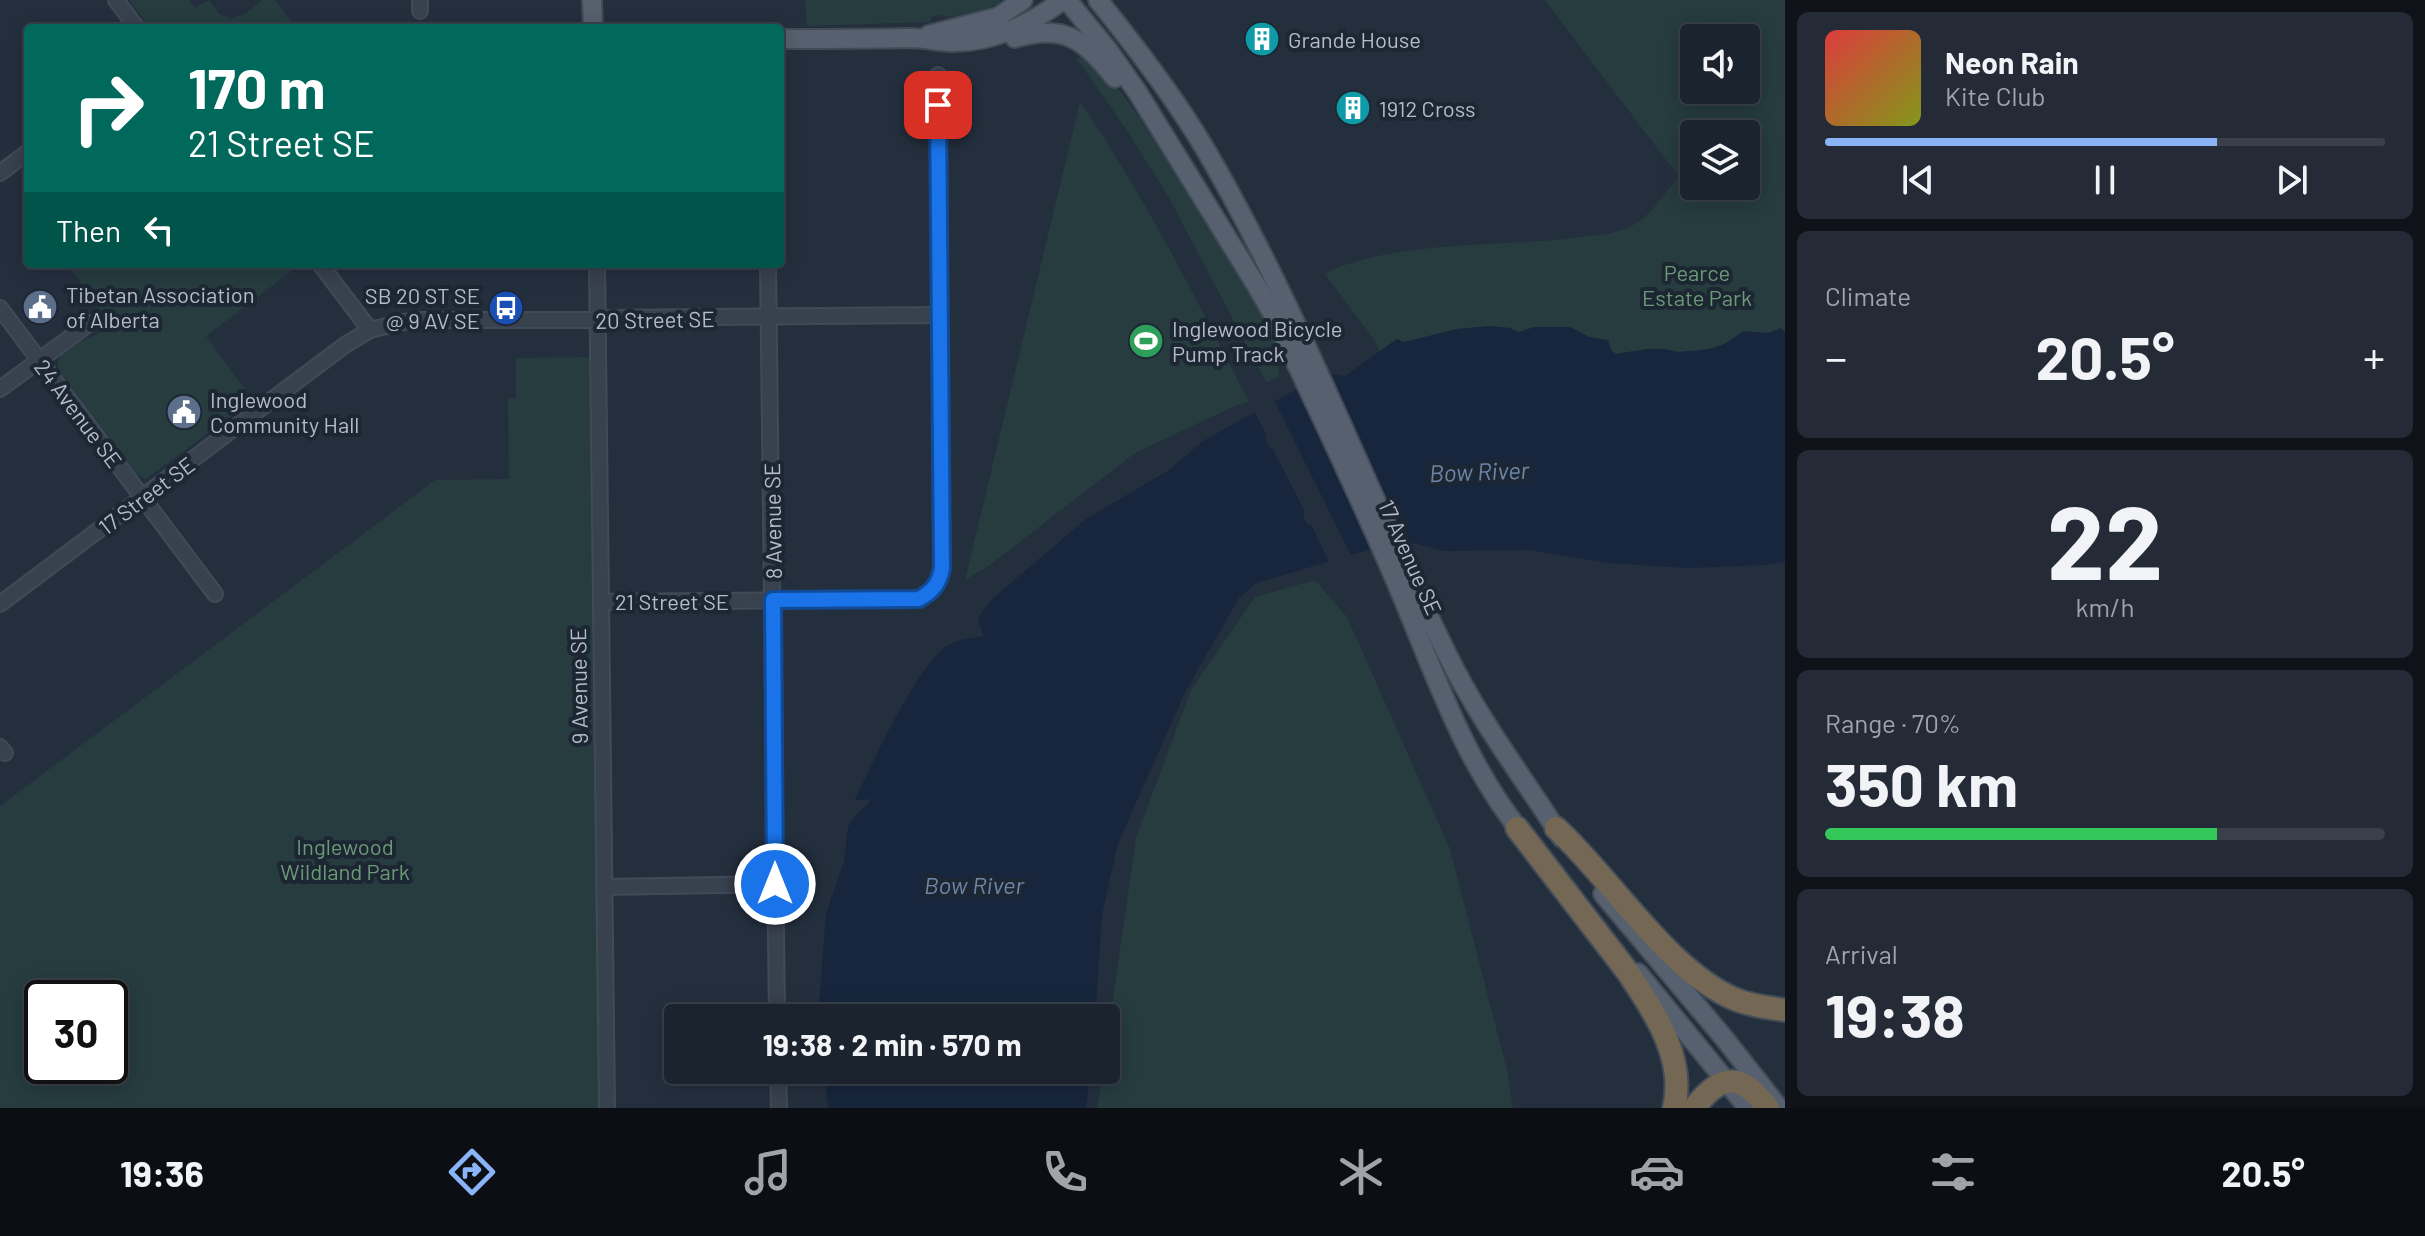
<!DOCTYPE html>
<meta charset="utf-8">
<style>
:root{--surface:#1b232e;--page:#242b36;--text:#f1f3f6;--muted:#a0a4aa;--line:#39404a;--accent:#8ab4f8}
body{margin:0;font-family:Barlow,sans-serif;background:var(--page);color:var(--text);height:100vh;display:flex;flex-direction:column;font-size:30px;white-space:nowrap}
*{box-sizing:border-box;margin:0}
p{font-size:26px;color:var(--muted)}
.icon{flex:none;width:44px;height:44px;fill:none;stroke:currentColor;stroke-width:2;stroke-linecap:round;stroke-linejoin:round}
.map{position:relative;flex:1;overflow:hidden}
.side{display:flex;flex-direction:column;gap:12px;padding:12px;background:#0f1319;width:640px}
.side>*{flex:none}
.hud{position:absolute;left:24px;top:24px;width:760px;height:244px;border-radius:8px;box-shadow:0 4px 20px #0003,0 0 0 2px var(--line);background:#00695c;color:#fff;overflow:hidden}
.fabs{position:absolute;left:1680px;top:24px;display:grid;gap:16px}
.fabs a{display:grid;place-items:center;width:80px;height:80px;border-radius:8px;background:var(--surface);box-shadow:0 4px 20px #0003,0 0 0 2px var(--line);font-size:40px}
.speed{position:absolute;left:24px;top:980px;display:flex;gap:16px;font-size:40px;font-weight:700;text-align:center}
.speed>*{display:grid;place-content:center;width:104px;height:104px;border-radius:50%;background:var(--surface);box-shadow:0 4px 20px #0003,0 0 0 2px var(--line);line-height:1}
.speed .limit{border:4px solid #111;border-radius:12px;background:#fff;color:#111}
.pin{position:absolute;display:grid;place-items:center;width:68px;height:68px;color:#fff;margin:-34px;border-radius:16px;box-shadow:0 4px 12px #0006}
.me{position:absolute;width:88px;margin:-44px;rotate:0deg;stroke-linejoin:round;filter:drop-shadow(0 0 6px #0008)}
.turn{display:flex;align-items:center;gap:28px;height:168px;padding:0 32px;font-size:36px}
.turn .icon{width:104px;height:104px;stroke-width:2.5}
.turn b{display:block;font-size:56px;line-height:68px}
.then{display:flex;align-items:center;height:76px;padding:0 32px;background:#0003;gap:16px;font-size:30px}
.big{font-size:60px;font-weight:700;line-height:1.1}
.side .tile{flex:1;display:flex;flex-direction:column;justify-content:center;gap:12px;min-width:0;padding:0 28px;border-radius:12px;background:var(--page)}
.side .dial{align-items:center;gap:0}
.dial b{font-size:104px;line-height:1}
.song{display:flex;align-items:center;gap:24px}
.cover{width:96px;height:96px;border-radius:12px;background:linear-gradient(135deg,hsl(0 70% 55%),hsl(70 70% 35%))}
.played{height:8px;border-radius:4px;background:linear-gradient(90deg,var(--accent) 70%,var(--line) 70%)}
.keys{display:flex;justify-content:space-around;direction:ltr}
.heat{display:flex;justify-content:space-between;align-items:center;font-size:44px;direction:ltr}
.charge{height:12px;border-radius:6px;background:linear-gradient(90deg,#34c759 70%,var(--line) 0)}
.trip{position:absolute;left:664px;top:1004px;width:456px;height:80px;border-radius:8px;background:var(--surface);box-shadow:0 4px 20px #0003,0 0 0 2px var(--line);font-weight:700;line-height:80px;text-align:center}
.tabs{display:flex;height:128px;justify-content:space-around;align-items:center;background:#0b0e12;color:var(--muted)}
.tabs .icon{width:56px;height:56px}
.tabs .current{color:var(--accent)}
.tabs b{font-size:36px;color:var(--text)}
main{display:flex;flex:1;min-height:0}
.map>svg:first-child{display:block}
.green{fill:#263c3f;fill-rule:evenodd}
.water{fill:#17263c}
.pier{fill:#242f3e}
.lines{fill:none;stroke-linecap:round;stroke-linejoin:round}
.minor-casing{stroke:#414a57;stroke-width:18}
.major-casing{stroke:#414a57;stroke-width:22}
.highway-casing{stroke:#434c59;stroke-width:26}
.minor{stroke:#38414e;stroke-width:14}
.major{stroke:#56606e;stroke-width:18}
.highway{stroke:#746855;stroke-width:22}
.route-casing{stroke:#114b97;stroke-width:20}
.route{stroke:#1a73e8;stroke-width:14}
.labels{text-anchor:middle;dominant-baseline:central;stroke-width:8;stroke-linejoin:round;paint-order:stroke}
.poi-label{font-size:22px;fill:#b4bcc9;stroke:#1d2633;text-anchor:start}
.park-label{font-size:22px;fill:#6b9a76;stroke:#1d2633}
.street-label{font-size:22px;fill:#b4bcc9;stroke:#1d2633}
.water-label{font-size:24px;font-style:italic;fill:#6d86a8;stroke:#1d2633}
</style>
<main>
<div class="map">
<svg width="1785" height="1108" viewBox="0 0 1785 1108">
<rect width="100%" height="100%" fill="#242f3e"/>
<g class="green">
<polygon points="129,0 189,0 195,8 209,0 219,14 230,18 245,14 262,0 275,0 296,28 150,28"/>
<polygon points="805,0 999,0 1000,3 974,13 946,17 945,15 931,16 931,22 807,26"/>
<path d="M1545,0H1785V349L1389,372L1373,338L1325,274C1338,266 1351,263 1365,259C1435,241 1508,247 1579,237C1599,235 1620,234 1638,222C1654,211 1665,192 1679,177ZM1694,38H1746V90H1694ZM1694,134H1746V186H1694Z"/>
<polygon points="1083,54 1121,92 1139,117 1261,308 1287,363 1278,367 1279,377 1266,382 1168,196 1126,129 1077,59"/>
<path d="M1080,102C1146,197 1196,300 1249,402L1237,405L1135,453L991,564L965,580Z"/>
<path d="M66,264H301L206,336L253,400L146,479L137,475L58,370C54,334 112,345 103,318C97,299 78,280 66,264Z"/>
<path d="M591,357L599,1108H0V806L435,480L509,479L508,398H516V358ZM42,998H110V1066H42Z"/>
<polygon points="1315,580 1347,617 1450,849 1507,1070 1513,1108 1097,1108 1103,1070 1106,1070 1106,1047 1136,838 1191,690 1255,597"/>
</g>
<g class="water">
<path d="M1489,326L1510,328L1519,332L1534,327H1570L1589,337L1608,340L1611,350L1616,354C1635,351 1659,345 1677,352C1709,349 1717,352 1743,331L1768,333L1781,328L1785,333V562L1766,565L1688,568L1609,563L1528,550L1444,551L1414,543L1368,550L1256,583L1239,598L1185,692L1117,846L1102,915L1095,1018H818L826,913L844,861L848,827L856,815L870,802L868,799L854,801C872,766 919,658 952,643C961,639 973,638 983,636L978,618L992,599L1086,519L1169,470L1203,441L1297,389L1334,374L1345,376L1397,339L1404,342L1457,329Z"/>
<polygon points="824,1070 1091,1070 1086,1108 828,1108"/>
</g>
<polygon class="pier" points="1273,398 1353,559 1331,566 1312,526 1307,524 1303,517 1305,512 1273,449 1269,447 1265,440 1267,436 1253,409"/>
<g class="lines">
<defs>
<g id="minor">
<polyline points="116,0 137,28"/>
<polyline points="420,0 420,11"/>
<polyline points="0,173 28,152"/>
<polyline points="320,264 370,330"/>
<polyline points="597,264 607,1108"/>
<polyline points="768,264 777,1018"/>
<polyline points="0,308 215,594"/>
<polyline points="0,389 90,323"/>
<path d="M601,602L919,599C934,591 939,584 942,568L938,75"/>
<polyline points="0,604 345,345 370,330 403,322 423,320 598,320 611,318 940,315"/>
<polyline points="0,747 5,753"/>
<polyline points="604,887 775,884"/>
<polyline points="778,1070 779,1108"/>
</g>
<g id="major">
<polyline points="592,0 593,28"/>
<path d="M1067,0L1108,50L1138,93L1258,288L1275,318C1315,404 1357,490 1394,577C1432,665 1463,763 1525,837"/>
<path d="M1098,0C1136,47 1173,95 1204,147C1299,309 1364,486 1447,654C1479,720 1523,777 1562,838"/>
<polyline points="929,35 998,17 1023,0"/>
<path d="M1015,38C1065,23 1084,40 1115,78"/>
<path d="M780,39C824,39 867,39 911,38C925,38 940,42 954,42C994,42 1032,23 1063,0"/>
<polyline points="1603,894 1724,1038 1779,1108"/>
<polyline points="1638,973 1748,1108"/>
</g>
<g id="highway">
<path d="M1517,828L1627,971C1654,1012 1686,1057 1674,1108"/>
<path d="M1556,828C1611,878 1669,973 1737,1000C1752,1006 1769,1008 1785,1010"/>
<path d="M1694,1108C1722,1073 1740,1072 1768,1108"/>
</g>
</defs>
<use href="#minor" class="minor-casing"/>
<use href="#major" class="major-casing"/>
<use href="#highway" class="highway-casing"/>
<use href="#minor" class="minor"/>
<use href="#major" class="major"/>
<use href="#highway" class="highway"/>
</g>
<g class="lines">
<defs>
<path id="route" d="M775,884L773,600L919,599C933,591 939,584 942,568L938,105"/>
</defs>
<use href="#route" class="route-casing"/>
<use href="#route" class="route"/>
</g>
<defs>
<symbol id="building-disc" viewBox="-11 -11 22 22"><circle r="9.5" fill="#0f9aa8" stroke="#1d2633"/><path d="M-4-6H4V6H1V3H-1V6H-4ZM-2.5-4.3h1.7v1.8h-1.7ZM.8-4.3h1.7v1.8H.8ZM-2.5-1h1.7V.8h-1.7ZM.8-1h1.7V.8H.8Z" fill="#fff"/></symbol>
<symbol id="civic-disc" viewBox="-11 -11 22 22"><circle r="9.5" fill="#5c6f8a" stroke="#1d2633"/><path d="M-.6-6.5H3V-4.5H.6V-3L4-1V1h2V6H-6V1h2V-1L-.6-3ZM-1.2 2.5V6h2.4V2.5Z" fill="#fff"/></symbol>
<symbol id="bus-disc" viewBox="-11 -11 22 22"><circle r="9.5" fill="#1a4fb4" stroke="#1d2633"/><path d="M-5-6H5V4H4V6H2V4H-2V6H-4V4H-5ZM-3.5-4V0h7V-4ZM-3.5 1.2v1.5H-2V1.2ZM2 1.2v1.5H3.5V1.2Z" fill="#fff"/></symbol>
<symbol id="stadium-disc" viewBox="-11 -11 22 22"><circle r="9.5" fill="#2e9e5b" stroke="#1d2633"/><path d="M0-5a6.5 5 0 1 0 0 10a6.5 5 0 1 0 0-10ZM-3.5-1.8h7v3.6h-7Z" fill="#fff"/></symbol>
</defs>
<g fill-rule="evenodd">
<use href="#building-disc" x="1242" y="19" width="40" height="40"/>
<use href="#building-disc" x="1333" y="88" width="40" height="40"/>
<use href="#civic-disc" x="20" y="287" width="40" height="40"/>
<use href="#bus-disc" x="486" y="288" width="40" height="40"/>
<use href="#stadium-disc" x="1126" y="321" width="40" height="40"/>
<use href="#civic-disc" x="164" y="392" width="40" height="40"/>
</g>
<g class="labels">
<g class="poi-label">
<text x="1288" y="39">Grande House</text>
<text x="1379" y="108">1912 Cross</text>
<text x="66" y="294">Tibetan Association<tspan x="66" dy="25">of Alberta</tspan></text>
<text x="480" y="295" text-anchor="end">SB 20 ST SE<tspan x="480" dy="25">@ 9 AV SE</tspan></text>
<text x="1172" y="328">Inglewood Bicycle<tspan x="1172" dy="25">Pump Track</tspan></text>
<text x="210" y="399">Inglewood<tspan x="210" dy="25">Community Hall</tspan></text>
</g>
<g class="park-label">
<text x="1697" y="272">Pearce<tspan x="1697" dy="25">Estate Park</tspan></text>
<text x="345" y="846">Inglewood<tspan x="345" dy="25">Wildland Park</tspan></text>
</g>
<g class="street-label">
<text transform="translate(655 319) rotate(-1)">20 Street SE</text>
<text transform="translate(79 413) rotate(53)">24 Avenue SE</text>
<text transform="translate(146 495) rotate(-37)">17 Street SE</text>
<text transform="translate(772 521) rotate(-91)">8 Avenue SE</text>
<text transform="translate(1411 557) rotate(66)">17 Avenue SE</text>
<text x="672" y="601">21 Street SE</text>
<text transform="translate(578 686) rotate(-91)">9 Avenue SE</text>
</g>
<g class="water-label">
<text transform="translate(1479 471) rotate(-2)">Bow River</text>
<text x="974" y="884">Bow River</text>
</g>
</g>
</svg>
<div class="fabs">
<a><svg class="icon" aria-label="sound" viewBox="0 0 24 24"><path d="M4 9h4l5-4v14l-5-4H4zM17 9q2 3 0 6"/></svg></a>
<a><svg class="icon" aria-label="layers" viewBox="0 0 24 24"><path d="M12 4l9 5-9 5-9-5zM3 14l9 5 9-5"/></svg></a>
</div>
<div class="speed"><div class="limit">30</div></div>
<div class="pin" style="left:938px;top:105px;background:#d93025"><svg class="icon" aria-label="arrive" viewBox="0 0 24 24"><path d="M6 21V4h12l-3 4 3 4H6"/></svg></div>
<svg class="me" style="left:775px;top:884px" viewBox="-20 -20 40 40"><circle r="17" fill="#1a73e8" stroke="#fff" stroke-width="3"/><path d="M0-11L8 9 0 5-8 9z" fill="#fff"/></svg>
<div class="trip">19:38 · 2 min · 570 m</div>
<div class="hud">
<div class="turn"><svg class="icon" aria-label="right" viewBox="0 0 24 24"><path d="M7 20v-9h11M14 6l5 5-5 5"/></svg><div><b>170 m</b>21 Street SE</div></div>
<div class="then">Then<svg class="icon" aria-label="left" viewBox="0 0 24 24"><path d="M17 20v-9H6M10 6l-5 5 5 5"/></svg></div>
</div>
</div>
<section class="side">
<div class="tile">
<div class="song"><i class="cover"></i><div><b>Neon Rain</b><p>Kite Club</p></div></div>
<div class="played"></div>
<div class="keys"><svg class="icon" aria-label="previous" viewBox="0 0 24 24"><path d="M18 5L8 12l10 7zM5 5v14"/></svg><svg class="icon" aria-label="pause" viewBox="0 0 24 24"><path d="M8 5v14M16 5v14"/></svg><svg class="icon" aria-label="next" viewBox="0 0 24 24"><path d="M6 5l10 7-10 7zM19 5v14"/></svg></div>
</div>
<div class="tile"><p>Climate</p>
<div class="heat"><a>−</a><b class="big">20.5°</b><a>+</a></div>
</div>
<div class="tile dial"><b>22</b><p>km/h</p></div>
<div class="tile"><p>Range · 70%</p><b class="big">350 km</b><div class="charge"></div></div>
<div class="tile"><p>Arrival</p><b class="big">19:38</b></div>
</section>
</main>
<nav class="tabs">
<b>19:36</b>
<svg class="icon current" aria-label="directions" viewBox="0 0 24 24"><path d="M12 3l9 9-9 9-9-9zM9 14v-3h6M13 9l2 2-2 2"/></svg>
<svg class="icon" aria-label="music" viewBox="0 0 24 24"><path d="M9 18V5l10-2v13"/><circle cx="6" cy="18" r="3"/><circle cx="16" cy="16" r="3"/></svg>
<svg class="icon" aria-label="phone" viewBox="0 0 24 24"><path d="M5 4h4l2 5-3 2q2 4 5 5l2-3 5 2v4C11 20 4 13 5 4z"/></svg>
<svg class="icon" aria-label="climate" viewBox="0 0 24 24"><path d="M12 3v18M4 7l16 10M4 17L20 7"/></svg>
<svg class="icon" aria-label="car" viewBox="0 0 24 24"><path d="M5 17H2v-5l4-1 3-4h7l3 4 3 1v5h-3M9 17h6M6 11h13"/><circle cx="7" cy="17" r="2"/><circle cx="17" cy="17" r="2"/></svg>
<svg class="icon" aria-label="filters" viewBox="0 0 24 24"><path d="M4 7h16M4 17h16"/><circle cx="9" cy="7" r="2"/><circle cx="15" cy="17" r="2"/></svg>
<b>20.5°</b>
</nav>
